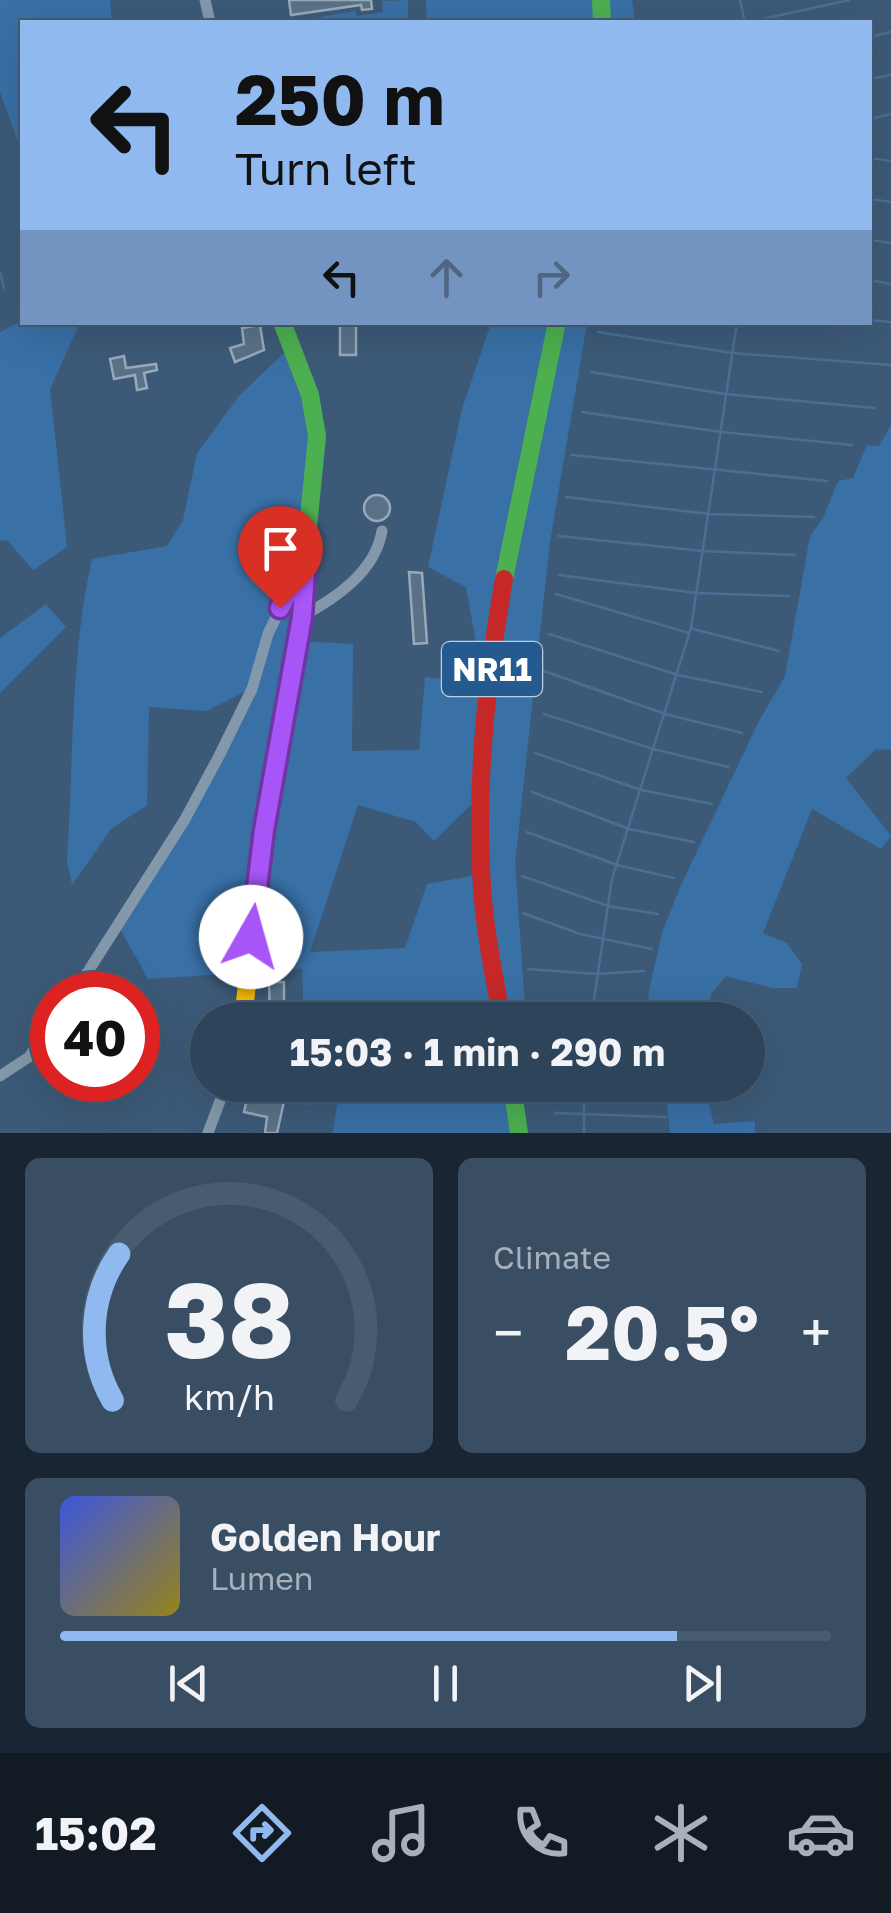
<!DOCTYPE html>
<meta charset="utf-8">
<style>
:root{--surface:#2d445a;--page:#394e63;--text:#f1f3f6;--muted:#a7b0bb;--line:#485c70;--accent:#90b9f0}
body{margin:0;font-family:"Golos Text",sans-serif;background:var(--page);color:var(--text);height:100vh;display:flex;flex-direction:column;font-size:38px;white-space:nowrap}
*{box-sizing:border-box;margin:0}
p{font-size:32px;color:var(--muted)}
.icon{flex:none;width:55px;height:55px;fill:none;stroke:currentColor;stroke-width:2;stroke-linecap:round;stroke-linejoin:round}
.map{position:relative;height:1133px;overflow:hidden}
.drawer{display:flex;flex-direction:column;gap:25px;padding:25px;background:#192532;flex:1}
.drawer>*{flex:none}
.guide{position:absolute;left:20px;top:20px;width:852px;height:305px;border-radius:0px;box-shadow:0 10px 40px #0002,0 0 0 2px var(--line);background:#90b9f0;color:#111;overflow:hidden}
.speed{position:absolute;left:30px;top:972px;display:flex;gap:20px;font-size:50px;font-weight:700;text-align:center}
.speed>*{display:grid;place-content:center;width:130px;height:130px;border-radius:50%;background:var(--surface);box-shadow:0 10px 40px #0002,0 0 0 2px var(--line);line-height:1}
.speed .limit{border:15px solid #d22;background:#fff;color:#111}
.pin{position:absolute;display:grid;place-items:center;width:85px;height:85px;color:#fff;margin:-102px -42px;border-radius:50% 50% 50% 0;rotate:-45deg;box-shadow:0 0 10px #0007}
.pin .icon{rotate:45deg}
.me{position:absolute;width:110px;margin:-55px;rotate:7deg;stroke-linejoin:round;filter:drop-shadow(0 0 8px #0008)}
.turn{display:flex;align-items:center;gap:35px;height:210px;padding:0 50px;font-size:45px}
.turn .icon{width:130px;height:130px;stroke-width:2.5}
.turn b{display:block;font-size:70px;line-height:85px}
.lanes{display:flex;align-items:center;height:95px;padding:0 50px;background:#0003;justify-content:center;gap:50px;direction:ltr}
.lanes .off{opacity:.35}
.big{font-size:75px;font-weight:700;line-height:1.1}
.drawer .widget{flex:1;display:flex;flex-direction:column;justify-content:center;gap:15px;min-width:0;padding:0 35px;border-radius:15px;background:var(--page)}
.drawer .dial{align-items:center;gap:0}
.dial svg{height:260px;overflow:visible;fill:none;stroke:var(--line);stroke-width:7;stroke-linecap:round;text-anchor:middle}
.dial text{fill:var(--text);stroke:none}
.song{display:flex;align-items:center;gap:30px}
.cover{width:120px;height:120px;border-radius:15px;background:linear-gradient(135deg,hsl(230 70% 55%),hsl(50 70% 35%))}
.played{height:10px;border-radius:5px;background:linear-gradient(90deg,var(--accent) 80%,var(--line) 80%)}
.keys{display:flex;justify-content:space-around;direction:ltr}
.heat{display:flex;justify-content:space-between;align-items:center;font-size:55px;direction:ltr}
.drawer .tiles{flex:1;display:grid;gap:25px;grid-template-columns:1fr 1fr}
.widget:last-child{grid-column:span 2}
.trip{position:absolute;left:190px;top:1002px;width:575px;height:100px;border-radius:50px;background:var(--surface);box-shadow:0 10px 40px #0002,0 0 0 2px var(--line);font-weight:700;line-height:100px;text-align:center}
.tab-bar{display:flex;height:160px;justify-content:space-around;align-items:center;background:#121b24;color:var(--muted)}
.tab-bar .icon{width:70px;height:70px}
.tab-bar .selected{color:var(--accent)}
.tab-bar b{font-size:45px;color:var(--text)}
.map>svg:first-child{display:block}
.green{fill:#3970a6;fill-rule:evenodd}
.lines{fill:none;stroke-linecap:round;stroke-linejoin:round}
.stream{stroke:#4a6f94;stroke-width:2.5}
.building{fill:#5a7288;stroke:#98a9b9;stroke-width:2.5}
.street{stroke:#8498ab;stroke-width:11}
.fast{stroke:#4caf50;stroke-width:18}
.slow{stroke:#ffc107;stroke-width:18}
.jam{stroke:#c62828;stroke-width:18}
.route-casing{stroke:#6d37a1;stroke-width:25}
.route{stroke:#a855f7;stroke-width:18}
.labels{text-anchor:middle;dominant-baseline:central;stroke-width:10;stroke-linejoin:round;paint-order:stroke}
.shield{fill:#245a90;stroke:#bdcede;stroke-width:2.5}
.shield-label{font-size:32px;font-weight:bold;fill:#fff}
</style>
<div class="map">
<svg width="891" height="1133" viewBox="0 0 891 1133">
<rect width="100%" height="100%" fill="#3c5a78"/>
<g class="green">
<polygon points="0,0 110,0 112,22 22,22 22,153 0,92"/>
<polygon points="408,0 408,22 291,22 355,11 357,16 383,12 382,1"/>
<polygon points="426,0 632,0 635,22 427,22"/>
<polygon points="22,321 80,323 50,389 67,547 33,570 7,540 0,541 0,332"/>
<path d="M491,323H587L550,542L515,863L526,1020H304L302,969L148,979L118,925L184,820L250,689L207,711L149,707L147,805L111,829L72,885L67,860C74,760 70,656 92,559L167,546L183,520L197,453L239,396L291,346L314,413L298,641L353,644L352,751L419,750L425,677L489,685L495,651L476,643L466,587L428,567L462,409ZM480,796L482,874L427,884L405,948L310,952L358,805L416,822L434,841Z"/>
<polygon points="891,425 891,750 876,749 846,778 891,836 881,849 812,809 763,933 787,943 802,964 797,988 772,988 726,976 711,994 709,1020 647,1020 649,990 663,930 681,885 758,723 785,676 810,536 823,518 838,481 853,478 867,445 879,446"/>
<polygon points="46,604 66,627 0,693 0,638"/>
<polygon points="305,1085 512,1085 519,1133 333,1133 338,1099 305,1105"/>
<polygon points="665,1085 704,1085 714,1124 755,1121 755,1133 670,1133"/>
</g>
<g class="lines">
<g class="stream">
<polyline points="740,0 745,22"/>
<polyline points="749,22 849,0"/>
<polyline points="870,37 891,32"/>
<polyline points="870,79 891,75"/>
<polyline points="870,119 891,114"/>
<polyline points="870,158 891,161"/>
<polyline points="870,199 891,202"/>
<polyline points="870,240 891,243"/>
<polyline points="0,272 4,288"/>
<polyline points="870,280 891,284"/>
<polyline points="870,320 891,322"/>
<polyline points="598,332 732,353 891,365"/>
<polyline points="591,372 725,394 874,408"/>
<polyline points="582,412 721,432 852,445"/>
<polyline points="572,455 827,481"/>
<polyline points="566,497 709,514 814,517"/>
<polyline points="559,536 703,551 795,555"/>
<polyline points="559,575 696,593 789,596"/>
<polyline points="556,594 689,633"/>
<polyline points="693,629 779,651"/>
<polyline points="549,634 678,675 762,692"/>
<polyline points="544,671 665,714 742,733"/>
<polyline points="544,714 653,749 728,767"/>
<polyline points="535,753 641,790 712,804"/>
<polyline points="532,792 629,829 694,842"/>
<polyline points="527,832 617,865 674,878"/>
<polyline points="522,876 608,906 658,914"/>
<polyline points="523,913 580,934 652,949"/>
<polyline points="528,969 597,974 644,971"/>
<polyline points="532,1010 641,1013"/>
<polyline points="591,1020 612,879 691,628 737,322"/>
<polyline points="555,1113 666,1117"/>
<polyline points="584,1133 584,1085"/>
</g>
</g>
<g class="building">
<polygon points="289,0 371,0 372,9 362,10 361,5 291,15"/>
<rect x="340" y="322" width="16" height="33"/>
<polygon points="260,325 264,350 235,362 230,348 244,344 242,328"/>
<polygon points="124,356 126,368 156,364 157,370 144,373 147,388 137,390 135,375 114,379 110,359"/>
<circle cx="377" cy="508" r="13"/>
<polygon points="409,572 422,573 427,643 414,644"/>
<polygon points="269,982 284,982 284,1011 306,1006 308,1014 270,1020"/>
<polygon points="250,1085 278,1085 276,1095 285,1097 277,1133 265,1133 267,1117 244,1112"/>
</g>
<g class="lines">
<g class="street">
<polyline points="205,0 210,22"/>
<path d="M301,617C336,598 375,572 382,531"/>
<polyline points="73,995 184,821 219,756 252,689 268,634 302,563"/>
<polyline points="0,1076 29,1057 52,1024"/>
<polyline points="208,1133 226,1085"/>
</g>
<g class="fast">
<polyline points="601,0 602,22"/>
<polyline points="282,322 310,395 317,436 296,647"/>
<polyline points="504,579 557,322"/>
<polyline points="512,1085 519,1133"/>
</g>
<polyline class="slow" points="243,1020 264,830 296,647"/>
<path class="jam" d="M502,1020C495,980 486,940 483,899C474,793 486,684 504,579"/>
</g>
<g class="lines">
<defs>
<polyline id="route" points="251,937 264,830 302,617 306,555 280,608"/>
</defs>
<use href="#route" class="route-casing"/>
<use href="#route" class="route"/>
</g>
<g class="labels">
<rect class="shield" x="442" y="642" width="100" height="54" rx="8"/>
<g class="shield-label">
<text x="492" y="669">NR11</text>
</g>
</g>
</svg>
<div class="speed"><div class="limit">40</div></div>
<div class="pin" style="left:280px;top:608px;background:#d93025"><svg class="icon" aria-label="arrive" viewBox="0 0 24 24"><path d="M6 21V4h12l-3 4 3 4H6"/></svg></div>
<svg class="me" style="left:251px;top:937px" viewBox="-20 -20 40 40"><circle r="19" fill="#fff"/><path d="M0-13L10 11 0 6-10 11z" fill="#a855f7"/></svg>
<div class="trip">15:03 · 1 min · 290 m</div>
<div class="guide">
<div class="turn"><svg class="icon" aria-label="left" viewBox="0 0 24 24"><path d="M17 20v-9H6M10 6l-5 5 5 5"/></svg><div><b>250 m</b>Turn left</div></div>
<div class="lanes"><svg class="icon" aria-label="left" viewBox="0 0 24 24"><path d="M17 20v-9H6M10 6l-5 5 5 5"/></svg><svg class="icon off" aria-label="ahead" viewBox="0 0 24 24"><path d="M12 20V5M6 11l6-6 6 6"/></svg><svg class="icon off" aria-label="right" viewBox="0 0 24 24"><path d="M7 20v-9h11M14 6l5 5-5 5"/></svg></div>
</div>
</div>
<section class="drawer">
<div class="tiles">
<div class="widget dial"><svg viewBox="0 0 100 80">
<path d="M14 69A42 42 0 1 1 86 69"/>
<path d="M14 69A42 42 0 0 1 16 24" stroke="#90b9f0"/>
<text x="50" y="56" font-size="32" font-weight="700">38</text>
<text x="50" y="72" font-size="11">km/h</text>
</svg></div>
<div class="widget"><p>Climate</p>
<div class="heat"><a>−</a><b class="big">20.5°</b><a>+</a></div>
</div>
<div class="widget">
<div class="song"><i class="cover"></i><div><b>Golden Hour</b><p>Lumen</p></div></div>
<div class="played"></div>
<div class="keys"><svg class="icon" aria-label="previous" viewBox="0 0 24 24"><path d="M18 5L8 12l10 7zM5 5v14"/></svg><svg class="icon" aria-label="pause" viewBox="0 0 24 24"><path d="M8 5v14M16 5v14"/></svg><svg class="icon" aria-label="next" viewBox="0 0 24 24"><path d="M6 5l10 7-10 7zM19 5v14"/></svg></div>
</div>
</div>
</section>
<nav class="tab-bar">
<b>15:02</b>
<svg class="icon selected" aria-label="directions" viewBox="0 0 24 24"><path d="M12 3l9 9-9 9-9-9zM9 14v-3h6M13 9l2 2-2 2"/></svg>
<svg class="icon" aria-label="music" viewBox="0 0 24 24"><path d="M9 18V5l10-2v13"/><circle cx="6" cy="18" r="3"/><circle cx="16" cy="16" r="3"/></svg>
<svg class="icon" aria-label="phone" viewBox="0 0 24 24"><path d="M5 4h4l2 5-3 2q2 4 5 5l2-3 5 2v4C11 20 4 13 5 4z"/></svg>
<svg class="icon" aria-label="climate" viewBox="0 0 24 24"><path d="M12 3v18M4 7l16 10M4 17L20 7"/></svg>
<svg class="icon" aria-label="car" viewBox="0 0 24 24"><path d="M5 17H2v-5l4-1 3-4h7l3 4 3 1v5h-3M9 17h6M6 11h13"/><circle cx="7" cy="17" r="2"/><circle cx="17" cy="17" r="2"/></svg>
</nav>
